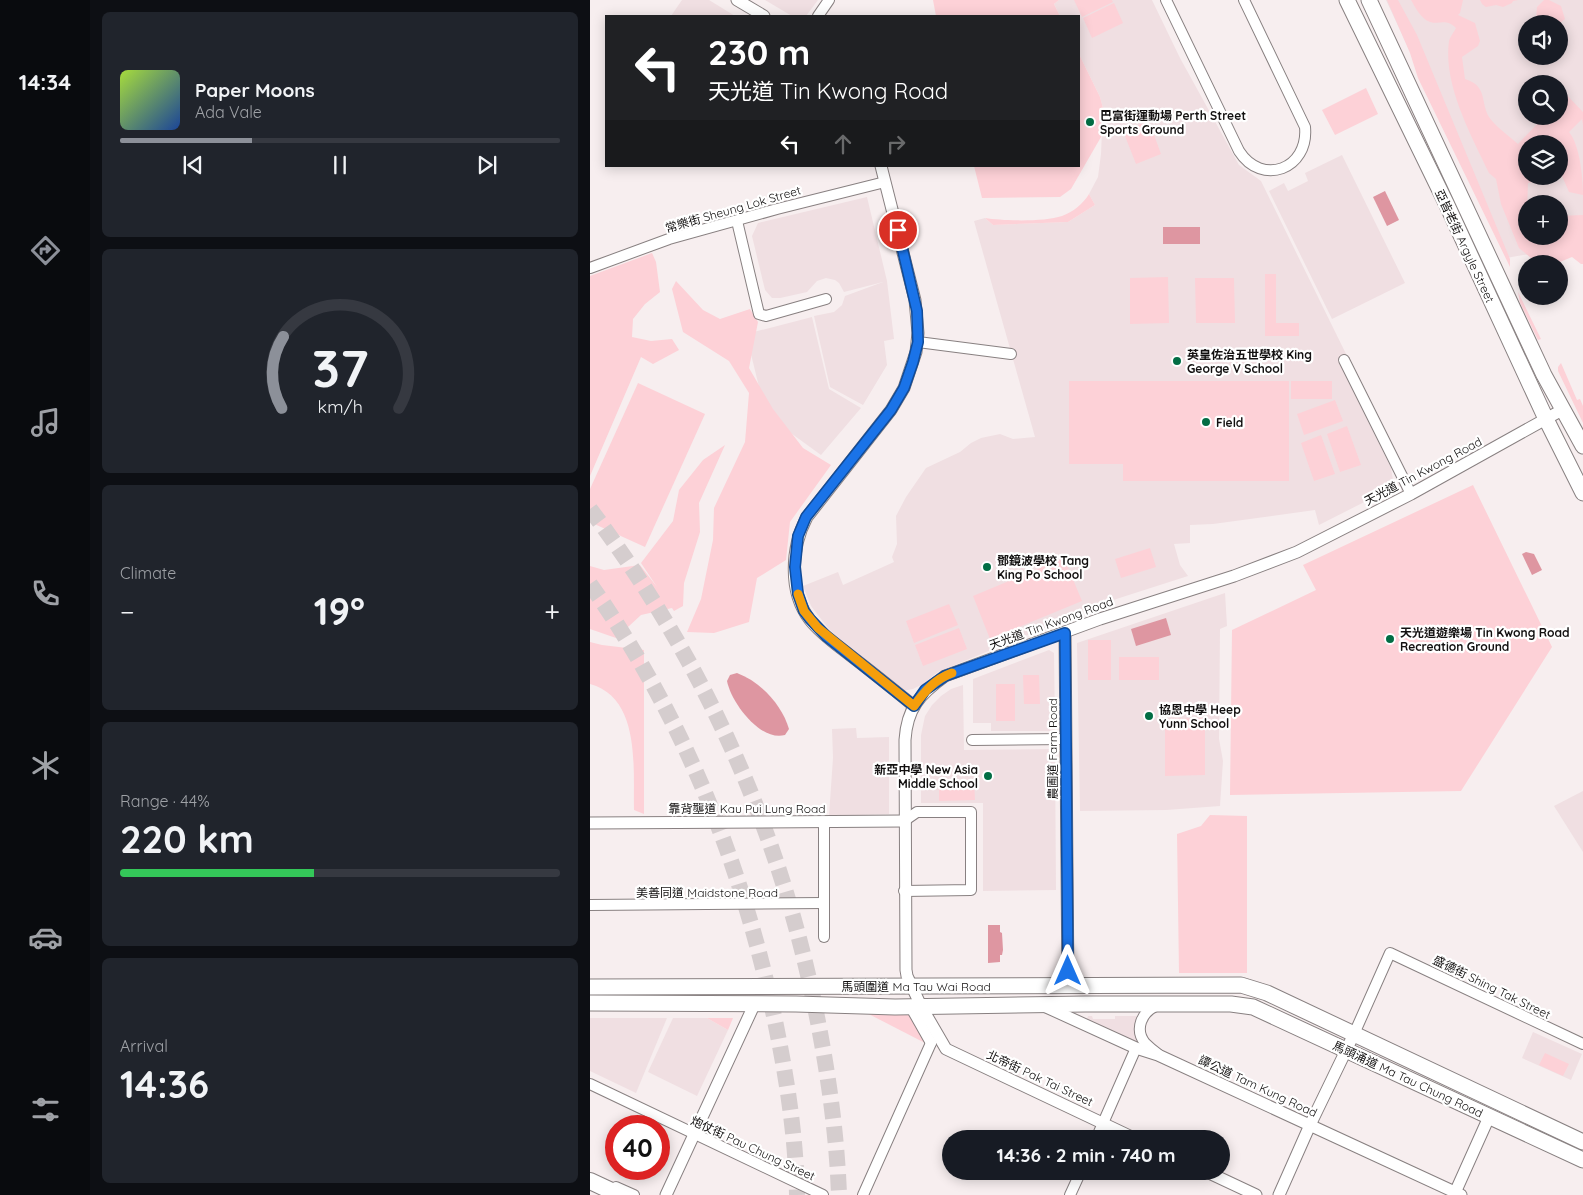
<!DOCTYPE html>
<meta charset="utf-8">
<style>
:root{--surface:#171b24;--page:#20242c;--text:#f1f3f6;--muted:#9ea1a6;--line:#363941;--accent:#8c9099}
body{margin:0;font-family:Quicksand,"Noto Sans TC",sans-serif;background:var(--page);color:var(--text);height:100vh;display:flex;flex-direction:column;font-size:19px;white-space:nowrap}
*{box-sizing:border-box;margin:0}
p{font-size:16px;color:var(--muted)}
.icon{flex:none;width:28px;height:28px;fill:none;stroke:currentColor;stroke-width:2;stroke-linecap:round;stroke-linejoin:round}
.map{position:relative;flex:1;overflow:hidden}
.details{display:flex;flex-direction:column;gap:12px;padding:12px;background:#0d0f14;width:500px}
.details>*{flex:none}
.top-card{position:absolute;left:15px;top:15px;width:475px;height:152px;border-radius:0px;box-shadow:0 2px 12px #0003;background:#202124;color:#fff;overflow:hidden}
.controls{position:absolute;left:928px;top:15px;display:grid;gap:10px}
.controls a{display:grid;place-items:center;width:50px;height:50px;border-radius:50%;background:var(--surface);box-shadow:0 2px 12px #0003;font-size:25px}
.speed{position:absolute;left:15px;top:1115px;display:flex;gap:10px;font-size:25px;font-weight:700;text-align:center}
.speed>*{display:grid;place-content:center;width:65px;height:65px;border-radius:50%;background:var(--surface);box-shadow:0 2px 12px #0003;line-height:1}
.speed .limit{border:8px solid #d22;background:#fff;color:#111}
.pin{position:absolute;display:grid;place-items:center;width:42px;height:42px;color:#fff;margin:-21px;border:2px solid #fff;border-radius:50%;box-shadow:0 1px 5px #0007}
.me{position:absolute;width:55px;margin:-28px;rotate:0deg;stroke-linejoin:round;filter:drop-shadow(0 0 4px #0008)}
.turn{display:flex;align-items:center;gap:18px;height:105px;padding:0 20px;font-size:22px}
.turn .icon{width:65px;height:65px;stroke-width:2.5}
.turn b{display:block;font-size:35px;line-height:42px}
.lanes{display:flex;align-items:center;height:48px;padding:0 20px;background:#0003;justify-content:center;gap:25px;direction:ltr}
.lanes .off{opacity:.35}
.big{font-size:38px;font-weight:800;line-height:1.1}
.details .tile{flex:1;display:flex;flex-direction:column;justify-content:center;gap:8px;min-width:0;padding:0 18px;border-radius:8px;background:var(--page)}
.details .dial{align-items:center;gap:0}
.dial svg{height:130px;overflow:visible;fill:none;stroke:var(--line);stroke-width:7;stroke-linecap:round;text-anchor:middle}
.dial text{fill:var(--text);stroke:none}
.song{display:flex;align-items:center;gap:15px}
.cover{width:60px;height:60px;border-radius:8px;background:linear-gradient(135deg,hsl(80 70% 55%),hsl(220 70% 35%))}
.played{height:5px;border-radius:2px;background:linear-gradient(90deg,var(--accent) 30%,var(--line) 30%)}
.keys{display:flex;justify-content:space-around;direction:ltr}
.heat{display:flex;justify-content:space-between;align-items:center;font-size:28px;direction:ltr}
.charge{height:8px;border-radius:4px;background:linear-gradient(90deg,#34c759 44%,var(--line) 0)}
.trip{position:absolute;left:352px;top:1130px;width:288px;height:50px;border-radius:25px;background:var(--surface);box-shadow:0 2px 12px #0003;font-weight:800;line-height:50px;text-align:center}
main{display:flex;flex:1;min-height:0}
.tabs{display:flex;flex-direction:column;width:90px;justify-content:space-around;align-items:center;background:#090b0e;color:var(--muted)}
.tabs .icon{width:35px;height:35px}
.tabs .on{color:var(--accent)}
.tabs b{font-size:22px;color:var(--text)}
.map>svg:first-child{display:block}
.built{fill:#f0dfe2;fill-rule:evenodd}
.green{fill:#fdd1d7;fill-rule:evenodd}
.water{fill:#de96a1}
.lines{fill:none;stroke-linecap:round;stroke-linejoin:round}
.trunk-tunnel{stroke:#d5cdce;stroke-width:16;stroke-dasharray:16 8;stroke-linecap:butt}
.minor-casing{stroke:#888081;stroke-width:12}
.tertiary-casing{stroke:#888081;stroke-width:13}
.primary-casing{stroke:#888081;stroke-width:17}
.trunk-casing{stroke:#888081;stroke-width:18}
.minor{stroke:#fff;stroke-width:10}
.tertiary{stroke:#fff;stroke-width:11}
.primary{stroke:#fff;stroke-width:15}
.trunk{stroke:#fff;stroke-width:16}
.route-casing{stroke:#114b97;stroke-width:12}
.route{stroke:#1a73e8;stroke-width:9}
.slow{stroke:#f59e0b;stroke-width:9}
.poi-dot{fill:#026d44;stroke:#fff;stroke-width:2}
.labels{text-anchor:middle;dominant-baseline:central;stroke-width:4.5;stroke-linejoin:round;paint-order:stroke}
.poi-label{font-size:12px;font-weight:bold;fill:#121010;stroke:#fff;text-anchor:start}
.street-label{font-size:12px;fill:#121010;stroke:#fff}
</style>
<main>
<nav class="tabs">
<b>14:34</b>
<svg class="icon on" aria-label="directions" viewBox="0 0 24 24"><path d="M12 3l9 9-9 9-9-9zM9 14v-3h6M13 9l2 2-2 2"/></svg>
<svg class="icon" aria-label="music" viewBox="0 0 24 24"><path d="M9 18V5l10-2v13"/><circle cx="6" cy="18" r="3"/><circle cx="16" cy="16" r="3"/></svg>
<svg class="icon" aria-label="phone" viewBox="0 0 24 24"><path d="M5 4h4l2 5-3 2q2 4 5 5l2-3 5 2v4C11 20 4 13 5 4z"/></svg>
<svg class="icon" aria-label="climate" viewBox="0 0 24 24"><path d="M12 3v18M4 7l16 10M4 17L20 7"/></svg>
<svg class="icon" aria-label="car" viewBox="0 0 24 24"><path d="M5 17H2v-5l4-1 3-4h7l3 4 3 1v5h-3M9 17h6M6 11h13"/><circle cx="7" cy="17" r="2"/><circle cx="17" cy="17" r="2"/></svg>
<svg class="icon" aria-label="filters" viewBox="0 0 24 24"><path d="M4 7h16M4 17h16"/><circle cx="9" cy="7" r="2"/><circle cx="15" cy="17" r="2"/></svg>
</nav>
<section class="details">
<div class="tile">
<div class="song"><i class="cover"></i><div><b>Paper Moons</b><p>Ada Vale</p></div></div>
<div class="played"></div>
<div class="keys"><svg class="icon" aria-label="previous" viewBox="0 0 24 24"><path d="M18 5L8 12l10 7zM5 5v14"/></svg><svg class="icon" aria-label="pause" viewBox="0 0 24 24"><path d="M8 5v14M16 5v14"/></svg><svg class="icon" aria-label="next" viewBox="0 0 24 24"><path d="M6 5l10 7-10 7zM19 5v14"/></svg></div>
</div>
<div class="tile dial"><svg viewBox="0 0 100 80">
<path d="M14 69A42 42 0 1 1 86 69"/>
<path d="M14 69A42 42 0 0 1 15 25" stroke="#8c9099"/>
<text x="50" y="56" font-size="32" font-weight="700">37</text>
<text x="50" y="72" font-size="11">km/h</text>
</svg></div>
<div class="tile"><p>Climate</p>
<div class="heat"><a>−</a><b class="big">19°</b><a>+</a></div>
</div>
<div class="tile"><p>Range · 44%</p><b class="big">220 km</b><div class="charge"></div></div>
<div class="tile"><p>Arrival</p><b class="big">14:36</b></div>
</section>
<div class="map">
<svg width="993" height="1195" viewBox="0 0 993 1195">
<rect width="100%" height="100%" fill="#f7eeef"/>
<g class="built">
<polygon points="92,0 119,0 145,16 81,16"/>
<polygon points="175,0 228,0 216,16 202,16"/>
<polygon points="469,0 562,0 590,58 649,165 671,181 758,358 749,362 801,468 803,480 798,490 729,525 725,510 623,524 600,525 600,543 584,544 590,565 598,576 517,602 348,672 333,684 323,689 312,691 271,661 238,628 221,606 213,586 248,572 253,585 304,562 302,557 307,544 306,516 316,497 336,468 370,452 381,443 391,438 410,434 423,439 445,437 384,221 395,218 403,225 478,222 505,205 499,194 508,177 511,154 513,108 510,97 489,54 489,16 470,16 464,4"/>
<path d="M796,0H993V245L916,258ZM936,24H969V56H936ZM936,84H969V116H936ZM936,144H969V176H936ZM936,204H969V236H936Z"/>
<polygon points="752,155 815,283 742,319 679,191 694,183 698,191 718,181 715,173"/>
<polygon points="277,197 297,281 304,339 294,341 297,365 273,405 240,387 224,316 244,312 252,305 255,296 293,282 254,292 249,283 245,280 236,278 227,281 217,292 190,298 182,298 175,290 162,236 168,223"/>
<polygon points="222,317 239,389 271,408 231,455 176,415 156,334"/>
<polygon points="635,593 637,626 630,629 629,739 633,761 630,806 576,810 490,811 487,643"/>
<polygon points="459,650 464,653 465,731 401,731 401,723 383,723 383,679"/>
<polygon points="373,685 374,750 465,749 466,890 393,891 393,803 331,803 331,735 335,716 342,705 351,696 361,689"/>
<polygon points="266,728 267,738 299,737 299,814 239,816 243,758 242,729"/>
<polygon points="993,791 993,852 964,806"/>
<polygon points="498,1016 502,1016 503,1019 525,1019 525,1016 549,1016 552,1045 497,1019"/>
<polygon points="0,1018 77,1018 46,1093 0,1071"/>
<polygon points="83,1018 117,1018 138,1030 107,1096 58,1072"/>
<polygon points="943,1032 992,1054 981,1080 932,1058"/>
</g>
<g class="green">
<polygon points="343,0 469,0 464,4 470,16 346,16"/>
<polygon points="484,0 522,0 523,2 492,17"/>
<polygon points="797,0 808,0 827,35 920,259 920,267 828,78 820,53"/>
<path d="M821,0H873L870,13L868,15L885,23L890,41L888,46L872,57L875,79C898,86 890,102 899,117C905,126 920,137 928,144L949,122L944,116H969V87L993,112V125L992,119L979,132C990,145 993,178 993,195L979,192L972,176L938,183L936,236H969V216L993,215V264H991L982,257L965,264H938L941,258L929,248L911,204L906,179L899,173C881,135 853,85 859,41C860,37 864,32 866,28C855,18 851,25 840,22C831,19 825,7 821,0ZM936,144H969V176H936Z"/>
<polygon points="890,0 928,0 923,1 922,3 913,7 906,5 896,7 892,4"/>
<polygon points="954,0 959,0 971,6 975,19 970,23 952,24 946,19 947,7"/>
<polygon points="524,3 533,23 502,38 493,18"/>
<polygon points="489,54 510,97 513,108 511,137 481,189 470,197 392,198 384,166 489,166"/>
<polygon points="776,88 788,114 745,135 732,110"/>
<polygon points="559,121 571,154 546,164 533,131"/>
<path d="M499,194L505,205L478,222L403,225L395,218C414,221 454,222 472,216C483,212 493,204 499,194Z"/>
<polygon points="62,253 66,262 70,292 55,304 43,319 42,337 61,341 82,339 89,350 63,364 51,357 0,476 0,276"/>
<polygon points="675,274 686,274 686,323 709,323 709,336 675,336"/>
<polygon points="578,277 579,323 540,324 540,278"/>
<polygon points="605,278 644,278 645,323 606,323"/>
<polygon points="86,281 113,310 130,319 160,309 168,322 159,368 183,409 213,448 241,465 200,522 196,560 167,578 159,622 124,633 97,632 111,599 123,540 124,508 155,442 159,393 139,361 93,332 82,289"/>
<polygon points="928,292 951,339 948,340 930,303"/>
<polygon points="971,363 987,400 990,399 993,406 993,423 968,371 968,367"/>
<polygon points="479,381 699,381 699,481 533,481 533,464 479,464"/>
<rect x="701" y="381" width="41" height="18"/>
<polygon points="48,383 115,414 55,547 0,522 0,489"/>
<polygon points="745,400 753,421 714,435 707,414"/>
<polygon points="757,426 771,465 750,472 737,434"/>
<polygon points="731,435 745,474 724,481 711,443"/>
<polygon points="135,445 109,503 110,532 94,583 93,606 84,611 82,608 51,615 26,638 0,629 0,566 14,570 50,565 67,587 51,563 83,521 89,490 113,460"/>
<polygon points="883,485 962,647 871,791 640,795 642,630 726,590 713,565"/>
<polygon points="560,548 566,567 531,578 525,559"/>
<polygon points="474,558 492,601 400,639 383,596"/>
<polygon points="359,604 368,625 324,643 316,621"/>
<polygon points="369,628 377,649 333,666 325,645"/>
<rect x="498" y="640" width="23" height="40"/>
<path d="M0,642L12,645L54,650V814L44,810C43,768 51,698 0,684Z"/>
<rect x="529" y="657" width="40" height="23"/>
<polygon points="433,675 449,675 450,704 434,704"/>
<rect x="406" y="684" width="19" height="37"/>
<polygon points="615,718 615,775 575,776 575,719"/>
<polygon points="384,781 385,800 349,801 349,782"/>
<polygon points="620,815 657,816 657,973 589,973 587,834 611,826"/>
<polygon points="267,1008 319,1009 337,1044"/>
<polygon points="117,1018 143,1018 138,1030"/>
<polygon points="955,1053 979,1064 973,1076 949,1065"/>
</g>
<g class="water">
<polygon points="795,191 809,220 797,226 783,197"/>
<rect x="573" y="227" width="37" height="17"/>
<polygon points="936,552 944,554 952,570 942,575 932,554"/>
<polygon points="576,618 581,635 546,646 541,629"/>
<path d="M147,673C171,682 192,705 199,729L195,735C170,742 141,702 137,681L140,675Z"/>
<polygon points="398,925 410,925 410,932 412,933 413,950 412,955 410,955 410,962 398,963"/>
</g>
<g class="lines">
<g class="trunk-tunnel">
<path d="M0,509C115,662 192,834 228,1022C239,1079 247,1137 249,1195"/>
<path d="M0,584C96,720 158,878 189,1041C199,1092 206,1144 207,1195"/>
</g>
<defs>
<g id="minor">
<path d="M576,0L649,151C672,187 719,169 715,127L654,0"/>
<polyline points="228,16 239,0"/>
<polyline points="147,221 169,314 176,316 236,299"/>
<polyline points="0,268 79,239 187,209 295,182"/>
<polyline points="328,342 421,354"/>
<polyline points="754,360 821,494"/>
<polyline points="382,740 476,739"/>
<polyline points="234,822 234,937"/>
<polyline points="314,891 381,890 381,812 327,812 314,821"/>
<polyline points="0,905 234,903"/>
<polyline points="320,1006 341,1043"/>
<path d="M566,1006C552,1012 544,1029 555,1043C559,1047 564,1051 568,1054"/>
<polyline points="764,1034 800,953 993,1044"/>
<polyline points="0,1084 233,1195"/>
<polyline points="506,1139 546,1048"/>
<polyline points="26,1187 44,1195"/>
<polyline points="273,1195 341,1043"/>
<polyline points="480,1195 491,1171"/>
</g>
<g id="tertiary">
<polyline points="147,0 174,16"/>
<path d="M291,166L325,300L328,333L326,352L314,388L301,410L217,517C201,547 198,592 220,620C231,634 247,645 261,656C282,672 303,689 324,706"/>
<polyline points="475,633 478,985"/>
<polyline points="0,823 314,821"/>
<polyline points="454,1006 546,1048 568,1055 871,1195"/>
<path d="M546,1139L356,1049L331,1006L317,976L316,970L315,740C317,708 330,694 355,676L510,619L644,576L707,552L821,494L972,410"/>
<polyline points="615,1171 666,1195"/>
<polyline points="76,1195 165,1003"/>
<polyline points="689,1195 720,1125 764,1034"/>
<polyline points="864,1195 899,1117"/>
</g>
<g id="primary">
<polyline points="757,0 857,205 956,419 993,493"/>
<polyline points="779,0 954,375 993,446"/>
<polyline points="0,987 651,985 677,993 993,1142"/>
<polyline points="0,1003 206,1004 305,1007 495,1004 641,1004 663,1007 993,1160"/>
</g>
<polyline id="trunk" points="0,1181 30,1195"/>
</defs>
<use href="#minor" class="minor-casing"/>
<use href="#tertiary" class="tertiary-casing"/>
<use href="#primary" class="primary-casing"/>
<use href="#trunk" class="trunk-casing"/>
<use href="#minor" class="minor"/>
<use href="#tertiary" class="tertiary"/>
<use href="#primary" class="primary"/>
<use href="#trunk" class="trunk"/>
</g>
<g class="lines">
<defs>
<polyline id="route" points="308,230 327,311 328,342 323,362 314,388 301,410 216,517 208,536 205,567 208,594 214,611 220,619 236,636 324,706 335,690 355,676 475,633 478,971"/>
</defs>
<use href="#route" class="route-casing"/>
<use href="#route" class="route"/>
<path class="slow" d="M208,594L214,611L228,628L324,706C334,692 345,679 362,673"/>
</g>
<g class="poi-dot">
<circle cx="500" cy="122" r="5"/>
<circle cx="587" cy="361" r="5"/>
<circle cx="616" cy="422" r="5"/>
<circle cx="397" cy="567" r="5"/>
<circle cx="800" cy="639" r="5"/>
<circle cx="559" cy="716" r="5"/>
<circle cx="398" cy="776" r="5"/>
</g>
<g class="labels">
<g class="poi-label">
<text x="510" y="115">巴富街運動場 Perth Street<tspan x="510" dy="14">Sports Ground</tspan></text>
<text x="597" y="354">英皇佐治五世學校 King<tspan x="597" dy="14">George V School</tspan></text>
<text x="626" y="422">Field</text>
<text x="407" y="560">鄧鏡波學校 Tang<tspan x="407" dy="14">King Po School</tspan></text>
<text x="810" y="632">天光道遊樂場 Tin Kwong Road<tspan x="810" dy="14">Recreation Ground</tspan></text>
<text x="569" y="709">協恩中學 Heep<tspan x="569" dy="14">Yunn School</tspan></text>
<text x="388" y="769" text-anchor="end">新亞中學 New Asia<tspan x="388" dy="14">Middle School</tspan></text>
</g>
<g class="street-label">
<text transform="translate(143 209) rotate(-16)">常樂街 Sheung Lok Street</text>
<text transform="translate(875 246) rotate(65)">亞皆老街 Argyle Street</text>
<text transform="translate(833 471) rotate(-28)">天光道 Tin Kwong Road</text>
<text transform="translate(461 623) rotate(-20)">天光道 Tin Kwong Road</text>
<text transform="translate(462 749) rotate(-90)">農圃道 Farm Road</text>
<text x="157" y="808">靠背壟道 Kau Pui Lung Road</text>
<text x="117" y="892">美善同道 Maidstone Road</text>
<text x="326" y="986">馬頭圍道 Ma Tau Wai Road</text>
<text transform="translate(902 987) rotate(26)">盛德街 Shing Tak Street</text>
<text transform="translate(450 1078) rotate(25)">北帝街 Pak Tai Street</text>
<text transform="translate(818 1079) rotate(25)">馬頭涌道 Ma Tau Chung Road</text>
<text transform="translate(668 1086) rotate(25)">譚公道 Tam Kung Road</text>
<text transform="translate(163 1148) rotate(25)">炮仗街 Pau Chung Street</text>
</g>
</g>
</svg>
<div class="controls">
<a><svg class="icon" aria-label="sound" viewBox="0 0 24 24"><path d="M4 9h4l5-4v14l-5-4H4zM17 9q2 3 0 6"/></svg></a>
<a><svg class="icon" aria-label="search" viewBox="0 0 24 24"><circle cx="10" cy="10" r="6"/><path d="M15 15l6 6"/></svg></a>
<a><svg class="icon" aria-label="layers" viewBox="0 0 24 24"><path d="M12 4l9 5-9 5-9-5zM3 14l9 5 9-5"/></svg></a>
<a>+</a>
<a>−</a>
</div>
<div class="speed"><div class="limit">40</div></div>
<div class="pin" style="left:308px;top:230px;background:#d93025"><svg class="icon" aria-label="arrive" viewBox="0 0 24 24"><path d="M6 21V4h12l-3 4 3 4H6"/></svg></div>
<svg class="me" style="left:478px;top:971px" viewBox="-20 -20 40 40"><path d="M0-17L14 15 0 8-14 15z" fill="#1a73e8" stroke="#fff" stroke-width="4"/></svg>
<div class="trip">14:36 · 2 min · 740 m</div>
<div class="top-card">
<div class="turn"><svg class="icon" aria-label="left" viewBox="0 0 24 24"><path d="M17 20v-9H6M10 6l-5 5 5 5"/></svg><div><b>230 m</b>天光道 Tin Kwong Road</div></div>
<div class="lanes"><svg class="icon" aria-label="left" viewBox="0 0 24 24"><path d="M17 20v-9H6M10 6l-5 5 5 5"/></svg><svg class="icon off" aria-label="ahead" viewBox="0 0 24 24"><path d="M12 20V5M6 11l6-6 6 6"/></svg><svg class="icon off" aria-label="right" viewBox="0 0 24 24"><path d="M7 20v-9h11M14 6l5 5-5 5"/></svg></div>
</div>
</div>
</main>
